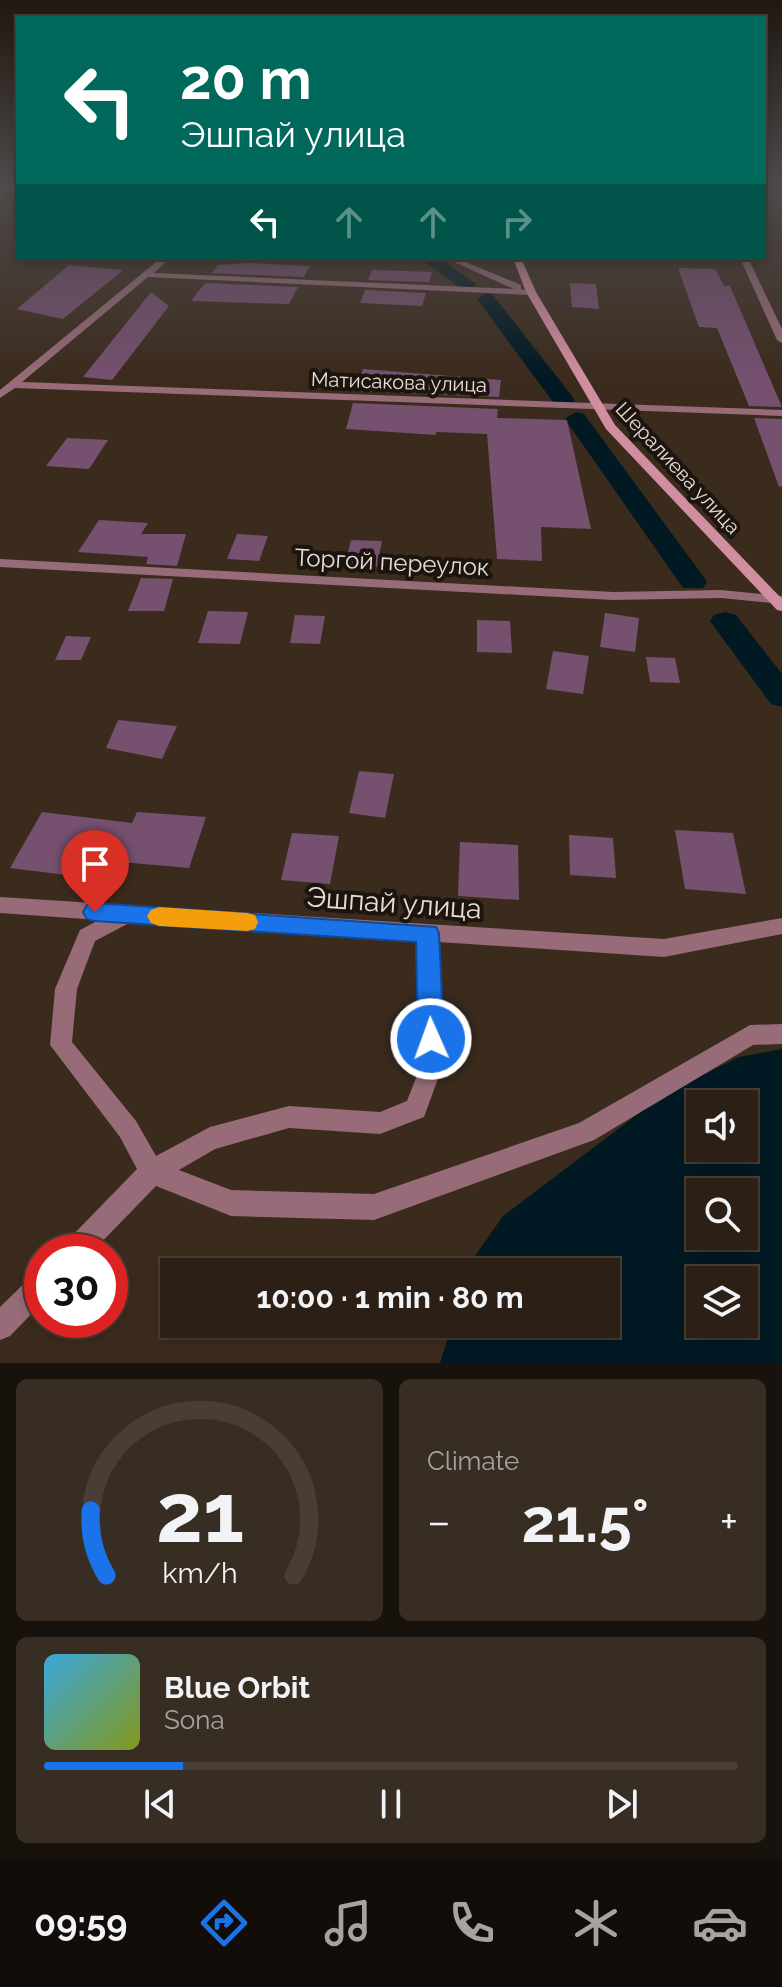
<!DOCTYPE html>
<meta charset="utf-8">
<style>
:root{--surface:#2c2016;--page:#382d23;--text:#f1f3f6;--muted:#a6a3a1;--line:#483e35;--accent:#1a73e8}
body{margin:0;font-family:Raleway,sans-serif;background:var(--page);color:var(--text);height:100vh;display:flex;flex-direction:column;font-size:30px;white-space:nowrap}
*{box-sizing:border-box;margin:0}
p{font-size:26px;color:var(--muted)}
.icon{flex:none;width:44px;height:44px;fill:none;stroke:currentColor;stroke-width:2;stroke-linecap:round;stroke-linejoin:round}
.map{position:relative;height:1363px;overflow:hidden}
.drawer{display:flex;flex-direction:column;gap:16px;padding:16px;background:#18120c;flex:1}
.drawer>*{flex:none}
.banner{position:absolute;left:16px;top:16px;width:750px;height:244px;border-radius:0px;box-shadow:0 4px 12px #0003,0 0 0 2px var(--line);background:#00695c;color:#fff;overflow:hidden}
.fabs{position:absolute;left:686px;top:1090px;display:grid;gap:16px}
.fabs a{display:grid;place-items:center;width:72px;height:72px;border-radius:0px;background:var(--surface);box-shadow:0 4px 12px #0003,0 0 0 2px var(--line);font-size:40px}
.speed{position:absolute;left:24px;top:1234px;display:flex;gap:16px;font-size:40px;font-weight:700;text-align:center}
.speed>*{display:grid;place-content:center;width:104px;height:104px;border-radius:50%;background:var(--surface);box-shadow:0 4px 12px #0003,0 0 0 2px var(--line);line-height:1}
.speed .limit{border:12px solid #d22;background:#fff;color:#111}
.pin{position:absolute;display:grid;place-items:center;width:68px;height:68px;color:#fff;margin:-82px -34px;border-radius:50% 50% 50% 0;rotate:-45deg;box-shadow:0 0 8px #0007}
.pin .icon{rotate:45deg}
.me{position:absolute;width:88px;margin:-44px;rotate:358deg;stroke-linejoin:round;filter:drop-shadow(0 0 6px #0008)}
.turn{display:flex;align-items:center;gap:28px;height:168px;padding:0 32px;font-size:36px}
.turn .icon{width:104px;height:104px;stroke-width:2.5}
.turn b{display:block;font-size:56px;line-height:68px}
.lanes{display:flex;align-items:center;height:76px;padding:0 32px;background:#0003;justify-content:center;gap:40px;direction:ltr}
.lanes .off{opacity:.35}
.big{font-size:60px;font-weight:700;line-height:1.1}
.drawer .tile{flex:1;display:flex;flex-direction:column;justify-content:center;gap:12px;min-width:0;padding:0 28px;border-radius:12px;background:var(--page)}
.drawer .dial{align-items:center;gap:0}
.dial svg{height:208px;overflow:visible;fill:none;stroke:var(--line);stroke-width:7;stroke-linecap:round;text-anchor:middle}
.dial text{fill:var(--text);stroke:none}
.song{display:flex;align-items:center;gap:24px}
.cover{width:96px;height:96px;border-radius:12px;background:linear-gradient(135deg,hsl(200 70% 55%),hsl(70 70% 35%))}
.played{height:8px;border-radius:4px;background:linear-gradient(90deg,var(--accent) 20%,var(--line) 20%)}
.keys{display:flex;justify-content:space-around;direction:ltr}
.heat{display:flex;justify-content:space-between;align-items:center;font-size:44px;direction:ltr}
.drawer .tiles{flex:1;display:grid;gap:16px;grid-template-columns:1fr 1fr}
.tile:last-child{grid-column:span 2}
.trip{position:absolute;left:160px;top:1258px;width:460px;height:80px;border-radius:0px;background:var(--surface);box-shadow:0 4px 12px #0003,0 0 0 2px var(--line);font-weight:700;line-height:80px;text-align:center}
.dock{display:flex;height:128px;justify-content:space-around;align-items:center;background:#120d09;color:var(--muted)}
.dock .icon{width:56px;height:56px}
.dock .current{color:var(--accent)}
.dock b{font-size:36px;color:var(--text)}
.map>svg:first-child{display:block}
.water{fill:#001922;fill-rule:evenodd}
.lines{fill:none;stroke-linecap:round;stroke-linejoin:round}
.canal{fill:#001922;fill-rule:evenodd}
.building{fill:#75506f}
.street{fill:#976c78;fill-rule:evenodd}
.secondary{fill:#d28ea1;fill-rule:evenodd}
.route{fill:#1a73e8;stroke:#114b97;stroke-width:2}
.slow{fill:#f59e0b}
.labels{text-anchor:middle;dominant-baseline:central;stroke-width:8;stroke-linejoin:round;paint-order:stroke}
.far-street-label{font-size:20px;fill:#e8ddd4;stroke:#1c150f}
.street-label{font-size:24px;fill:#e8ddd4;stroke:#1c150f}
.near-street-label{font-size:28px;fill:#e8ddd4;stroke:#1c150f}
</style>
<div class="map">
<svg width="782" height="1363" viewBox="0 0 782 1363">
<rect width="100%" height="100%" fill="#3b2b1d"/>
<path class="water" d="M782,1049V1363H440L452,1324H606V1272H470L475,1256L503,1216L663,1095L739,1057ZM700,1104H744V1148H700ZM700,1192H744V1236H700ZM700,1280H744V1324H700Z"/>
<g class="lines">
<g class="canal">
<polygon points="419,258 439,258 476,284 473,288 461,288"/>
<polygon points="486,293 493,295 572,396 575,401 572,406 556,406 477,299"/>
<polygon points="576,412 584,414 703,576 707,582 703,588 683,588 565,419"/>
<polygon points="725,612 736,615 782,674 782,707 771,704 710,621 714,615"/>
</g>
</g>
<g class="building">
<polygon points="249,263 310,266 304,277 212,273 218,265"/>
<polygon points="69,265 123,270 63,319 17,309"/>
<polygon points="678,268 715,269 724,286 730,286 782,407 749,406 717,328 699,327"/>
<polygon points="372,270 406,271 432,272 429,282 368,280"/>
<polygon points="205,283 298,287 289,304 191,301"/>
<polygon points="570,283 596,284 599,309 572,307"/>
<polygon points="365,290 426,293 422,306 360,303"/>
<polygon points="151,292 169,306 112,380 83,377"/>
<polygon points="363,369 501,380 499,397 357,391"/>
<polygon points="353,403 498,409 497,418 567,420 591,529 541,527 542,561 497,559 487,434 436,432 436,435 346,429"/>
<polygon points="754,418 782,419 782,486 779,487"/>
<polygon points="67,438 108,440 89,469 46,466"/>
<polygon points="99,520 148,523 141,534 186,534 177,566 146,564 148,557 78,552"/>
<polygon points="237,534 268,536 259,561 227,559"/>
<polygon points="351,540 382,541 377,567 345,565"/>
<polygon points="141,578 173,579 164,611 128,611"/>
<polygon points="208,611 248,612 240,644 198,643"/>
<polygon points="605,613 639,618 635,652 600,647"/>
<polygon points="295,615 325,616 320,644 290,643"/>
<polygon points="477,620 510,621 512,653 477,652"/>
<polygon points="66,636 91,637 81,660 55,660"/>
<polygon points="553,651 589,656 583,694 546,689"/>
<polygon points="646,657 675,658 680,683 650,682"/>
<polygon points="118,720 177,726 162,759 106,748"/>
<polygon points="359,771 394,774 385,818 349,813"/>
<polygon points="42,812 132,823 137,812 206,817 189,868 98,860 90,878 10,868"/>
<polygon points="675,830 733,833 746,894 685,889"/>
<polygon points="292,833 339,836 330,884 281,880"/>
<polygon points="569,835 613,838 616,878 570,875"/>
<polygon points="460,842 518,845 519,900 458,896"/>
</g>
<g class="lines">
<g class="street">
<polygon points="5,187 13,187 0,195 0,190"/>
<polygon points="161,258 170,258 154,273 514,289 445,258 456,258 521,285 521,289 536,292 531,295 148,277 22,382 782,410 782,416 15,388 0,398 0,390"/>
<polygon points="740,258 748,258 782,329 782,343 777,340"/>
<polygon points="0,559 613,592 721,590 782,596 782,604 721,598 613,600 0,567"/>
<path d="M0,897L664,939L782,918V934L664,957L439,942L443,1065L424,1117L380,1134L289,1128L215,1149L179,1170L231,1190L374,1194L579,1123L750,1025L782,1024V1044L753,1045L594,1140L374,1220L231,1216L156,1186L92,1252H61L65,1243L137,1169L120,1137L50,1045L55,989L80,930L99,920L0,913ZM131,922L418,940L421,1065L407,1101L380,1112L289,1106L210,1127L156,1156L136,1121L72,1042L77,989L95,941Z"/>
<polygon points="42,1271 42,1303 10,1336 0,1340 0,1307 33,1275"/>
</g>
<polygon class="secondary" points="513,258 521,258 536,292 615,425 782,599 782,611 777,610 606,429 526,292"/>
</g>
<linearGradient id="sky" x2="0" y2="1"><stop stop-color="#201810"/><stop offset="0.49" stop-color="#4f4a4c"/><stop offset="1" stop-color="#4f4a4c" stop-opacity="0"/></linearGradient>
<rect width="782" height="378" fill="url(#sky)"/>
<polygon class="route" points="95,903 436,927 439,933 444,1039 440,1047 431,1050 422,1047 418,1039 416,942 95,921 87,919 83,912 87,905"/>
<polygon class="slow" points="159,907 247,913 255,915 258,922 255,929 247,931 159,926 151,923 147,916 151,910"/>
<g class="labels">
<g class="far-street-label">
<text transform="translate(399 382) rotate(2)">Матисакова улица</text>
<text transform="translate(678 468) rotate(47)">Шералиева улица</text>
</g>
<g class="street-label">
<text transform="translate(392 562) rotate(3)">Торгой переулок</text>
</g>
<g class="near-street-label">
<text transform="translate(394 903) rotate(4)">Эшпай улица</text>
</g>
</g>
</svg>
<div class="fabs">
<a><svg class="icon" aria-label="sound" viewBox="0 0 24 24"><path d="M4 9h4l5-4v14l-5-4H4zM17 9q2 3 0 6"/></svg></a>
<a><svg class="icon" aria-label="search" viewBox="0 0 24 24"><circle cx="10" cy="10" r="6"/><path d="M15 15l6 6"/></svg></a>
<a><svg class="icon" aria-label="layers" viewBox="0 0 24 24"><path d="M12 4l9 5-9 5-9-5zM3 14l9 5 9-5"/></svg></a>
</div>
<div class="speed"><div class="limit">30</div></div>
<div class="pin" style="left:95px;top:912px;background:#d93025"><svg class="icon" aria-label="arrive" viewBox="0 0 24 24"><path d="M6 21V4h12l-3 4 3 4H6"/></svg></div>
<svg class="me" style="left:431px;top:1039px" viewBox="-20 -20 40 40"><circle r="17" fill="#1a73e8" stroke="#fff" stroke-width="3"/><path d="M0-11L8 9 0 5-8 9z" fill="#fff"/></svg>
<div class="trip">10:00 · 1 min · 80 m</div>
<div class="banner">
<div class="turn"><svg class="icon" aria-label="left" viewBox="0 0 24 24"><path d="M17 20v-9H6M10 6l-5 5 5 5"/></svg><div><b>20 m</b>Эшпай улица</div></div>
<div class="lanes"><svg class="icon" aria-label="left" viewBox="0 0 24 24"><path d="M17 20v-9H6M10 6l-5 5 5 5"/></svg><svg class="icon off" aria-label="ahead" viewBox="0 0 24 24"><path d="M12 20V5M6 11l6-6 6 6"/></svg><svg class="icon off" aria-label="ahead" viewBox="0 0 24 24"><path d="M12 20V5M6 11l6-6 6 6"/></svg><svg class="icon off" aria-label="right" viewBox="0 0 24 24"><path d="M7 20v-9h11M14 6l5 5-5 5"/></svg></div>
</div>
</div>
<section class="drawer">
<div class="tiles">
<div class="tile dial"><svg viewBox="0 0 100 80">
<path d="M14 69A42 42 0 1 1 86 69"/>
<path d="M14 69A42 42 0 0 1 8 44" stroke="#1a73e8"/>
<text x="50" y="56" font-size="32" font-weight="700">21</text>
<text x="50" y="72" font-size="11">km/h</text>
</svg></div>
<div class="tile"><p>Climate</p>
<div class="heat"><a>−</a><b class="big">21.5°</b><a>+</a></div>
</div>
<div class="tile">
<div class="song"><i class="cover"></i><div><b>Blue Orbit</b><p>Sona</p></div></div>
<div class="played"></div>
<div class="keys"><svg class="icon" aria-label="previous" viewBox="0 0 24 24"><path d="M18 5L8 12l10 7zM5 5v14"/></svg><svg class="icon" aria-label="pause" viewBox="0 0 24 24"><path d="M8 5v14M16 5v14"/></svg><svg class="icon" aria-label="next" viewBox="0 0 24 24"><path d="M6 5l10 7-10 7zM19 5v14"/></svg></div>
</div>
</div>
</section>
<nav class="dock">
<b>09:59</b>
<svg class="icon current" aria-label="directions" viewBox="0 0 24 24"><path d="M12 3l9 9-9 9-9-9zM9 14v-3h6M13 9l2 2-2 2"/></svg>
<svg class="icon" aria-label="music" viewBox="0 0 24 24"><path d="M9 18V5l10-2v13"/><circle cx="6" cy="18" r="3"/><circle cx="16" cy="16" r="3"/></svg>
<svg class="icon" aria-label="phone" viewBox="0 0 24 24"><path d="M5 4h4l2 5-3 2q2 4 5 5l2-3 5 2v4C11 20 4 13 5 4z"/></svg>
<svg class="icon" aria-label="climate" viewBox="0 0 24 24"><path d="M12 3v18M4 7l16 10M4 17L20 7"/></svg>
<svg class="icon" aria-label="car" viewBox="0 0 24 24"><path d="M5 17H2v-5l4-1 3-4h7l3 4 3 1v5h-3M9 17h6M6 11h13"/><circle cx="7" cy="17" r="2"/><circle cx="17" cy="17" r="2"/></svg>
</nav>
